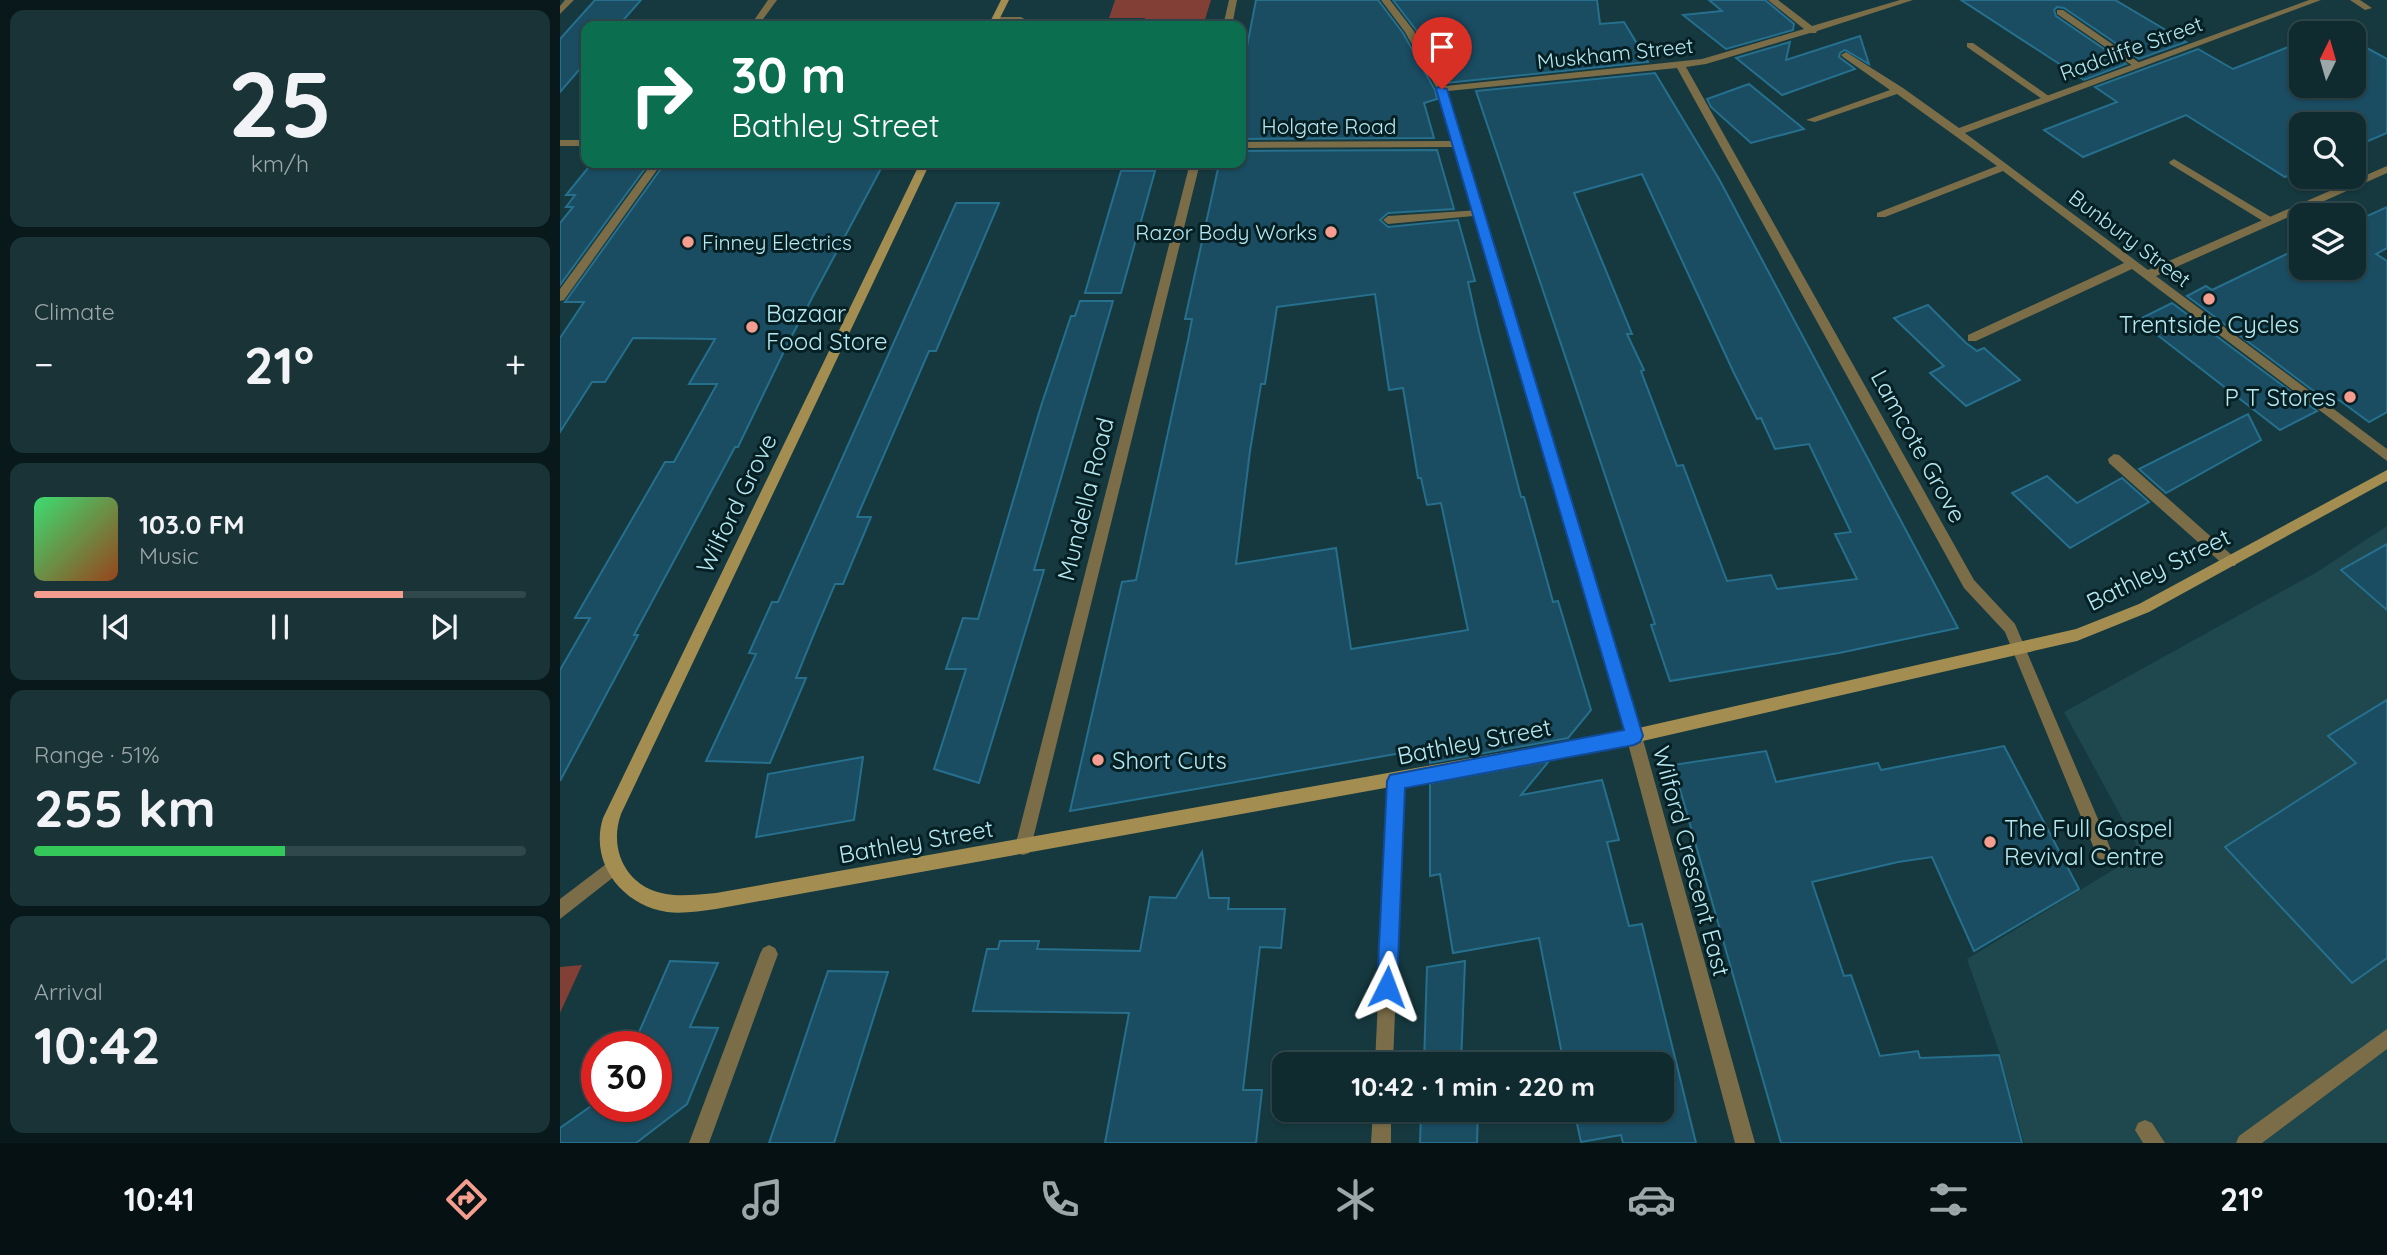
<!DOCTYPE html>
<meta charset="utf-8">
<style>
:root{--surface:#102b2f;--page:#193337;--text:#f1f3f6;--muted:#9ca7aa;--line:#30474b;--accent:#f59d8e}
body{margin:0;font-family:Quicksand,sans-serif;background:var(--page);color:var(--text);height:100vh;display:flex;flex-direction:column;font-size:26px;white-space:nowrap}
*{box-sizing:border-box;margin:0}
p{font-size:23px;color:var(--muted)}
.icon{flex:none;width:38px;height:38px;fill:none;stroke:currentColor;stroke-width:2;stroke-linecap:round;stroke-linejoin:round}
.map{position:relative;flex:1;overflow:hidden}
.sheet{display:flex;flex-direction:column;gap:10px;padding:10px;background:#09181a;width:560px}
.sheet>*{flex:none}
.banner{position:absolute;left:21px;top:21px;width:665px;height:147px;border-radius:14px;box-shadow:0 2px 5px #0004,0 0 0 2px var(--line);background:#0b6e4f;color:#fff;overflow:hidden}
.needle{width:46px;rotate:5deg}
.fabs{position:absolute;left:1729px;top:21px;display:grid;gap:14px}
.fabs a{display:grid;place-items:center;width:77px;height:77px;border-radius:14px;background:var(--surface);box-shadow:0 2px 5px #0004,0 0 0 2px var(--line);font-size:35px}
.speed{position:absolute;left:21px;top:1031px;display:flex;gap:14px;font-size:35px;font-weight:700;text-align:center}
.speed>*{display:grid;place-content:center;width:91px;height:91px;border-radius:50%;background:var(--surface);box-shadow:0 2px 5px #0004,0 0 0 2px var(--line);line-height:1}
.speed .limit{border:10px solid #d22;background:#fff;color:#111}
.pin{position:absolute;display:grid;place-items:center;width:60px;height:60px;color:#fff;margin:-72px -30px;border-radius:50% 50% 50% 0;rotate:-45deg;box-shadow:0 0 7px #0007}
.pin .icon{rotate:45deg}
.me{position:absolute;width:77px;margin:-38px;rotate:3deg;stroke-linejoin:round;filter:drop-shadow(0 0 5px #0008)}
.turn{display:flex;align-items:center;gap:24px;height:147px;padding:0 35px;font-size:32px}
.turn .icon{width:91px;height:91px;stroke-width:2.5}
.turn b{display:block;font-size:49px;line-height:60px}
.big{font-size:52px;font-weight:700;line-height:1.1}
.sheet .widget{flex:1;display:flex;flex-direction:column;justify-content:center;gap:10px;min-width:0;padding:0 24px;border-radius:14px;background:var(--page)}
.sheet .dial{align-items:center;gap:0}
.dial b{font-size:91px;line-height:1}
.song{display:flex;align-items:center;gap:21px}
.cover{width:84px;height:84px;border-radius:10px;background:linear-gradient(135deg,hsl(140 70% 55%),hsl(20 70% 35%))}
.played{height:7px;border-radius:4px;background:linear-gradient(90deg,var(--accent) 75%,var(--line) 75%)}
.keys{display:flex;justify-content:space-around;direction:ltr}
.heat{display:flex;justify-content:space-between;align-items:center;font-size:38px;direction:ltr}
.charge{height:10px;border-radius:5px;background:linear-gradient(90deg,#34c759 51%,var(--line) 0)}
.trip{position:absolute;left:712px;top:1052px;width:402px;height:70px;border-radius:14px;background:var(--surface);box-shadow:0 2px 5px #0004,0 0 0 2px var(--line);font-weight:700;line-height:70px;text-align:center}
.menu{display:flex;height:112px;justify-content:space-around;align-items:center;background:#061113;color:var(--muted)}
.menu .icon{width:49px;height:49px}
.menu .on{color:var(--accent)}
.menu b{font-size:32px;color:var(--text)}
main{display:flex;flex:1;min-height:0}
.map>svg:first-child{display:block}
.built{fill:#1e484e}
.green{fill:#813f36}
.building{fill:#1a4c62;stroke:#266f8d;stroke-width:2;fill-rule:evenodd}
.lines{fill:none;stroke-linecap:round;stroke-linejoin:round}
.lane{fill:#7b6d48;fill-rule:evenodd}
.street{fill:#7b6d48;fill-rule:evenodd}
.secondary{fill:#a38d51;fill-rule:evenodd}
.route{fill:#1a73e8;stroke:#114b97;stroke-width:2}
.poi-dot{fill:#f59d8e;stroke:#061f23;stroke-width:2.5}
.labels{text-anchor:middle;dominant-baseline:central;stroke-width:6;stroke-linejoin:round;paint-order:stroke}
.far-street-label{font-size:21px;fill:#b5e8f1;stroke:#061f23}
.far-poi-label{font-size:21px;fill:#b5e8f1;stroke:#061f23;text-anchor:end}
.poi-label{font-size:24px;fill:#b5e8f1;stroke:#061f23;text-anchor:start}
.street-label{font-size:24px;fill:#b5e8f1;stroke:#061f23}
</style>
<main>
<section class="sheet">
<div class="widget dial"><b>25</b><p>km/h</p></div>
<div class="widget"><p>Climate</p>
<div class="heat"><a>−</a><b class="big">21°</b><a>+</a></div>
</div>
<div class="widget">
<div class="song"><i class="cover"></i><div><b>103.0 FM</b><p>Music</p></div></div>
<div class="played"></div>
<div class="keys"><svg class="icon" aria-label="previous" viewBox="0 0 24 24"><path d="M18 5L8 12l10 7zM5 5v14"/></svg><svg class="icon" aria-label="pause" viewBox="0 0 24 24"><path d="M8 5v14M16 5v14"/></svg><svg class="icon" aria-label="next" viewBox="0 0 24 24"><path d="M6 5l10 7-10 7zM19 5v14"/></svg></div>
</div>
<div class="widget"><p>Range · 51%</p><b class="big">255 km</b><div class="charge"></div></div>
<div class="widget"><p>Arrival</p><b class="big">10:42</b></div>
</section>
<div class="map">
<svg width="1827" height="1143" viewBox="0 0 1827 1143">
<rect width="100%" height="100%" fill="#15393f"/>
<polygon class="built" points="1827,526 1827,1143 1464,1143 1440,1054 1407,959 1581,853 1504,712 1757,572"/>
<g class="green">
<polygon points="555,0 651,0 643,26 583,26 585,18 549,18"/>
<polygon points="22,965 0,1013 0,967"/>
</g>
<g class="building">
<polygon points="35,0 81,0 58,26 26,26 26,62 0,92 0,39"/>
<polygon points="696,0 818,0 843,33 875,90 877,99 864,103 874,138 681,139 681,77"/>
<polygon points="833,0 1037,0 1040,24 1064,22 1088,62 886,83 856,30"/>
<polygon points="1149,0 1205,0 1234,24 1233,30 1166,49 1123,15 1162,11"/>
<polygon points="1401,0 1555,0 1626,42 1579,59 1504,8 1497,7 1494,10 1496,16 1566,64 1524,80"/>
<polygon points="1300,36 1309,64 1285,50 1280,53 1279,57 1295,69 1222,95 1176,58 1230,42 1226,60"/>
<polygon points="1794,41 1827,59 1827,133 1794,147 1794,124 1741,124 1741,170 1725,177 1626,115 1523,157 1484,130 1557,102 1535,87 1638,49 1673,69 1741,42 1741,86 1794,86"/>
<path d="M1095,73L1159,179L1398,628L1279,653L1110,681L1091,625L1095,624L916,91ZM1082,174L1173,371L1197,419L1201,418L1215,449L1249,444L1291,532L1275,534L1297,579L1217,589L1211,575L1167,581L1123,465L1117,466L1081,371L1084,370L1067,334H1072L1014,193Z"/>
<polygon points="1189,84 1244,129 1191,143 1151,107 1147,99"/>
<path d="M877,150L894,209L828,213L820,220L828,227L898,220L915,281L908,282L919,332L961,497H964L993,602L998,601L1031,710L1008,738L870,763V748L510,811L562,582L576,580L628,340L632,319H625L659,164L681,163V151ZM815,294L829,390L843,388L858,478H861L867,505L881,503L908,630L791,649L776,548L676,564L690,451L701,384H705L717,307Z"/>
<polygon points="32,163 89,163 0,285 0,223 13,207 6,207 15,195 6,195"/>
<polygon points="105,163 324,163 228,343 178,447 175,447 74,635 78,635 0,781 0,670 30,618 15,618 105,462 114,462 157,384 129,384 155,339 73,338 45,382 32,382 0,432 0,338 24,302 5,302"/>
<polygon points="561,171 595,171 561,293 525,293"/>
<polygon points="396,203 439,203 376,351 369,351 297,517 311,517 283,584 275,584 256,629 236,678 246,678 210,763 146,761 196,654 189,653 212,602 218,602"/>
<polygon points="1827,207 1827,248 1816,254 1827,261 1827,412 1809,422 1779,400 1771,404 1627,296 1646,286 1652,290 1741,247 1741,268 1794,268 1794,222"/>
<polygon points="520,301 553,301 474,570 484,570 419,783 374,769 406,669 386,669 403,618 418,619 481,406 511,316 515,316"/>
<polygon points="1612,303 1757,411 1720,430 1578,320"/>
<polygon points="1368,305 1406,343 1417,351 1424,348 1460,380 1406,406 1370,373 1384,366 1334,318"/>
<polygon points="1688,414 1701,440 1606,493 1579,469"/>
<polygon points="1487,476 1517,503 1562,478 1589,502 1510,548 1452,493"/>
<polygon points="1827,544 1827,610 1781,570"/>
<polygon points="1827,700 1827,958 1792,983 1665,847 1796,763 1768,736"/>
<polygon points="1444,746 1519,889 1414,951 1372,857 1338,862 1252,882 1284,976 1291,975 1320,1056 1358,1051 1360,1058 1439,1055 1462,1143 1221,1143 1113,765 1206,751 1216,782 1318,763 1321,770"/>
<polygon points="303,757 294,820 196,837 208,774"/>
<polygon points="989,761 961,795 1042,780 1059,840 1047,842 1069,926 1082,924 1136,1143 1063,1143 1061,1135 1021,1142 1014,1110 1102,1110 1102,1064 1004,1064 979,938 893,953 880,874 870,876 870,783"/>
<polygon points="642,852 649,898 669,898 668,909 725,909 721,948 700,947 683,1090 702,1090 696,1143 545,1143 569,1013 413,1011 427,949 438,949 440,941 479,941 477,949 580,951 590,897 616,898"/>
<polygon points="110,961 158,963 130,1027 158,1028 127,1104 76,1143 0,1143 0,1128 37,1102 37,1106 96,1106 96,1046 73,1046"/>
<polygon points="905,961 901,1064 864,1064 867,967"/>
<polygon points="268,971 328,972 274,1143 209,1143"/>
<polygon points="861,1110 918,1110 917,1143 860,1143"/>
</g>
<g class="lines">
<g class="lane">
<polygon points="1790,0 1800,0 1812,8 1805,10"/>
<polygon points="1497,10 1503,10 1584,66 1576,68 1497,14"/>
<polygon points="461,17 466,20 464,22 435,23 430,20 435,17"/>
<polygon points="1407,43 1413,43 1493,99 1485,101 1407,47"/>
<polygon points="1614,159 1714,219 1715,221 1714,223 1706,223 1610,164 1609,162"/>
<polygon points="920,210 924,211 924,215 828,224 823,220 828,216"/>
<polygon points="1585,1120 1592,1123 1605,1143 1583,1143 1575,1130 1578,1123"/>
</g>
<g class="street">
<polygon points="5,0 14,0 0,14 0,6"/>
<polygon points="208,0 217,0 198,26 190,26"/>
<polygon points="669,0 677,0 672,26 663,26"/>
<polygon points="821,0 830,0 854,31 885,86 1142,59 1244,29 1208,0 1218,0 1252,26 1340,0 1353,0 1257,31 1256,33 1250,33 1146,64 1126,67 1414,580 1455,624 1552,852 1550,858 1544,860 1538,858 1445,632 1404,588 1117,68 888,91 1082,736 1195,1143 1175,1143 1066,736 894,147 681,148 681,142 892,141 877,89 845,32"/>
<polygon points="1749,0 1761,0 1405,133 1588,270 1827,166 1827,173 1596,276 1827,449 1827,461 1572,269 1416,341 1408,341 1408,335 1564,263 1443,171 1325,217 1317,217 1317,213 1437,166 1337,94 1255,122 1246,120 1330,90 1283,57 1281,55 1286,52 1343,88 1399,128"/>
<rect x="0" y="140" width="26" height="6"/>
<polygon points="92,163 102,163 4,300 0,301 0,289"/>
<polygon points="630,163 640,163 471,847 469,853 463,855 457,853 455,847"/>
<polygon points="1554,454 1559,455 1675,558 1677,562 1675,566 1665,566 1549,463 1548,459"/>
<polygon points="836,773 842,776 844,781 833,1064 815,1064 828,781 830,776"/>
<polygon points="54,858 60,860 62,866 60,872 0,919 0,899"/>
<polygon points="209,945 215,948 218,954 149,1143 129,1143 200,954 203,948"/>
<polygon points="1827,1029 1827,1049 1702,1143 1676,1143 1679,1136"/>
<polygon points="813,1110 831,1110 831,1143 811,1143"/>
</g>
<g class="secondary">
<polygon points="441,0 449,0 436,26 428,26"/>
<path d="M360,163H370L61,814C48,850 67,888 106,894C122,897 140,894 156,893L1074,729L1516,629L1579,604L1827,470V481L1589,612L1517,641L1074,743L156,909C140,911 123,914 107,912C62,905 29,863 43,818Z"/>
</g>
</g>
<polygon class="route" points="878,87 887,89 1083,736 1080,742 1074,745 845,788 837,987 834,994 827,997 820,994 817,987 827,781 830,775 1064,730 876,89"/>
<g class="poi-dot">
<circle cx="771" cy="232" r="7"/>
<circle cx="128" cy="242" r="7"/>
<circle cx="1649" cy="299" r="7"/>
<circle cx="192" cy="327" r="7"/>
<circle cx="1790" cy="397" r="7"/>
<circle cx="538" cy="760" r="7"/>
<circle cx="1430" cy="842" r="7"/>
</g>
<g class="labels">
<g class="far-street-label">
<text transform="translate(1571 48) rotate(-20)">Radcliffe Street</text>
<text transform="translate(1055 53) rotate(-6)">Muskham Street</text>
<text x="769" y="126">Holgate Road</text>
<text transform="translate(1570 238) rotate(37)">Bunbury Street</text>
</g>
<g class="far-poi-label">
<text x="757" y="232">Razor Body Works</text>
<text x="142" y="242" text-anchor="start">Finney Electrics</text>
</g>
<g class="poi-label">
<text x="206" y="313">Bazaar<tspan x="206" dy="28">Food Store</tspan></text>
<text x="1649" y="324" text-anchor="middle">Trentside Cycles</text>
<text x="1776" y="397" text-anchor="end">P T Stores</text>
<text x="552" y="760">Short Cuts</text>
<text x="1444" y="828">The Full Gospel<tspan x="1444" dy="28">Revival Centre</tspan></text>
</g>
<g class="street-label">
<text transform="translate(1359 446) rotate(61)">Lamcote Grove</text>
<text transform="translate(525 499) rotate(-76)">Mundella Road</text>
<text transform="translate(176 503) rotate(-64)">Wilford Grove</text>
<text transform="translate(1598 569) rotate(-26)">Bathley Street</text>
<text transform="translate(914 741) rotate(-11)">Bathley Street</text>
<text transform="translate(356 841) rotate(-10)">Bathley Street</text>
<text transform="translate(1132 861) rotate(75)">Wilford Crescent East</text>
</g>
</g>
</svg>
<div class="fabs">
<a><svg class="needle" viewBox="-14 -14 28 28"><path d="M0-13l5 13h-10z" fill="#e53935"/><path d="M0 13l5-13h-10z" fill="#9ca7aa"/></svg></a>
<a><svg class="icon" aria-label="search" viewBox="0 0 24 24"><circle cx="10" cy="10" r="6"/><path d="M15 15l6 6"/></svg></a>
<a><svg class="icon" aria-label="layers" viewBox="0 0 24 24"><path d="M12 4l9 5-9 5-9-5zM3 14l9 5 9-5"/></svg></a>
</div>
<div class="speed"><div class="limit">30</div></div>
<div class="pin" style="left:882px;top:89px;background:#d93025"><svg class="icon" aria-label="arrive" viewBox="0 0 24 24"><path d="M6 21V4h12l-3 4 3 4H6"/></svg></div>
<svg class="me" style="left:827px;top:987px" viewBox="-20 -20 40 40"><path d="M0-17L14 15 0 8-14 15z" fill="#1a73e8" stroke="#fff" stroke-width="4"/></svg>
<div class="trip">10:42 · 1 min · 220 m</div>
<div class="banner">
<div class="turn"><svg class="icon" aria-label="right" viewBox="0 0 24 24"><path d="M7 20v-9h11M14 6l5 5-5 5"/></svg><div><b>30 m</b>Bathley Street</div></div>
</div>
</div>
</main>
<nav class="menu">
<b>10:41</b>
<svg class="icon on" aria-label="directions" viewBox="0 0 24 24"><path d="M12 3l9 9-9 9-9-9zM9 14v-3h6M13 9l2 2-2 2"/></svg>
<svg class="icon" aria-label="music" viewBox="0 0 24 24"><path d="M9 18V5l10-2v13"/><circle cx="6" cy="18" r="3"/><circle cx="16" cy="16" r="3"/></svg>
<svg class="icon" aria-label="phone" viewBox="0 0 24 24"><path d="M5 4h4l2 5-3 2q2 4 5 5l2-3 5 2v4C11 20 4 13 5 4z"/></svg>
<svg class="icon" aria-label="climate" viewBox="0 0 24 24"><path d="M12 3v18M4 7l16 10M4 17L20 7"/></svg>
<svg class="icon" aria-label="car" viewBox="0 0 24 24"><path d="M5 17H2v-5l4-1 3-4h7l3 4 3 1v5h-3M9 17h6M6 11h13"/><circle cx="7" cy="17" r="2"/><circle cx="17" cy="17" r="2"/></svg>
<svg class="icon" aria-label="filters" viewBox="0 0 24 24"><path d="M4 7h16M4 17h16"/><circle cx="9" cy="7" r="2"/><circle cx="15" cy="17" r="2"/></svg>
<b>21°</b>
</nav>
